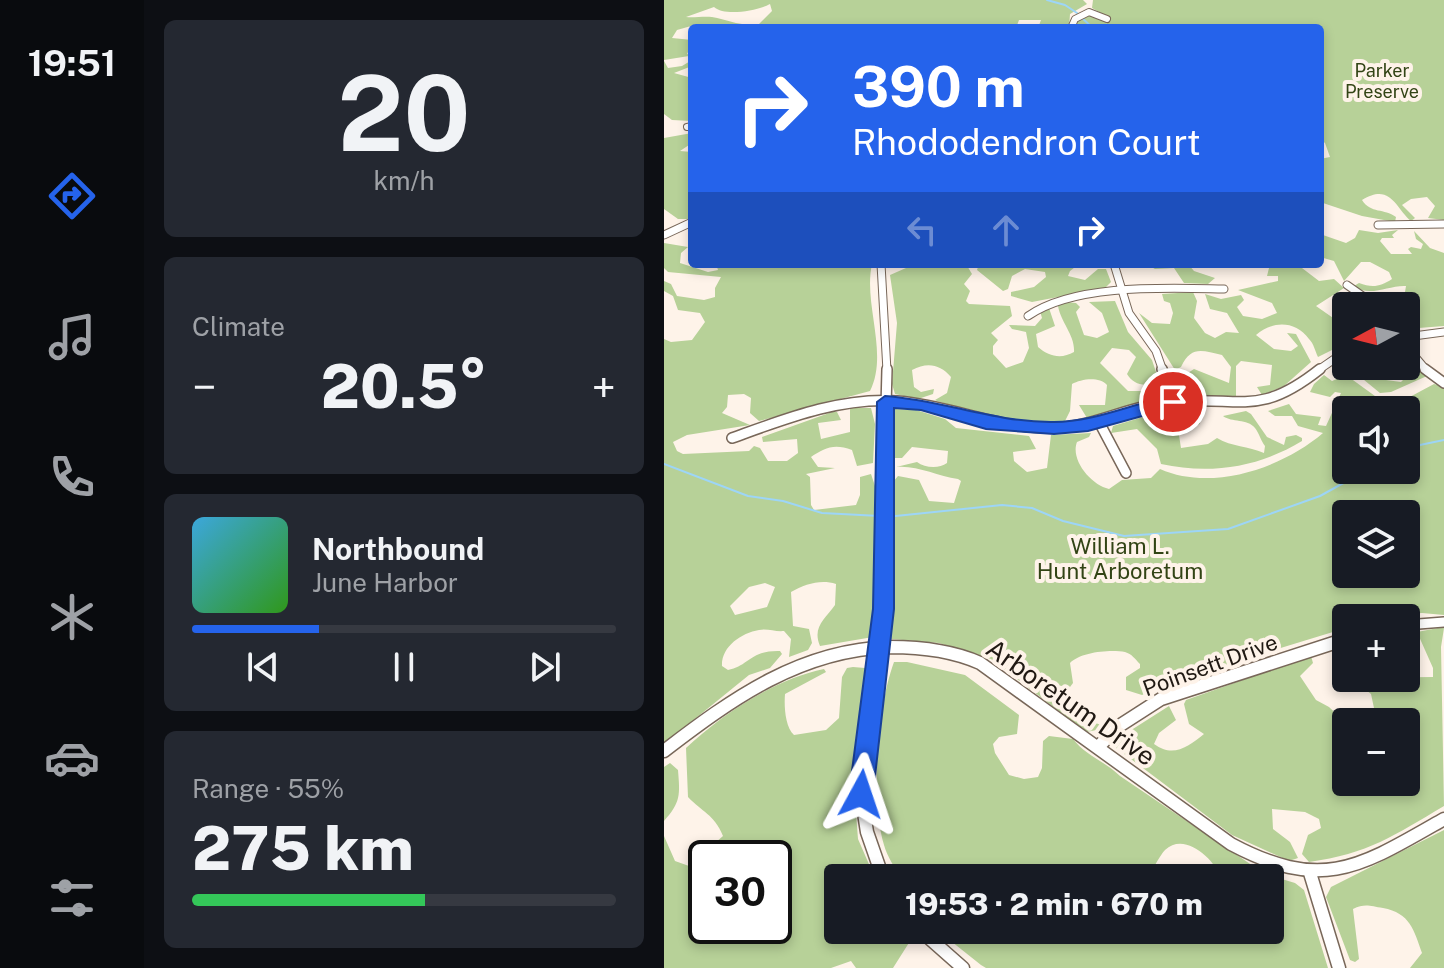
<!DOCTYPE html>
<meta charset="utf-8">
<style>
:root{--surface:#171b24;--page:#242831;--text:#f1f3f6;--muted:#9ea1a6;--line:#363941;--accent:#2563eb}
body{margin:0;font-family:"Public Sans",sans-serif;background:var(--page);color:var(--text);height:100vh;display:flex;flex-direction:column;font-size:30px;white-space:nowrap}
*{box-sizing:border-box;margin:0}
p{font-size:26px;color:var(--muted)}
.icon{flex:none;width:44px;height:44px;fill:none;stroke:currentColor;stroke-width:2;stroke-linecap:round;stroke-linejoin:round}
.map{position:relative;flex:1;overflow:hidden}
.details{display:flex;flex-direction:column;gap:20px;padding:20px;background:#0d0f14;width:520px}
.details>*{flex:none}
.guide{position:absolute;left:24px;top:24px;width:636px;height:244px;border-radius:8px;box-shadow:0 4px 12px #0003;background:#2563eb;color:#fff;overflow:hidden}
.needle{width:52px;rotate:263deg}
.fabs{position:absolute;left:668px;top:292px;display:grid;gap:16px}
.fabs a{display:grid;place-items:center;width:88px;height:88px;border-radius:8px;background:var(--surface);box-shadow:0 4px 12px #0003;font-size:40px}
.speed{position:absolute;left:24px;top:840px;display:flex;gap:16px;font-size:40px;font-weight:700;text-align:center}
.speed>*{display:grid;place-content:center;width:104px;height:104px;border-radius:50%;background:var(--surface);box-shadow:0 4px 12px #0003;line-height:1}
.speed .limit{border:4px solid #111;border-radius:12px;background:#fff;color:#111}
.pin{position:absolute;display:grid;place-items:center;width:68px;height:68px;color:#fff;margin:-34px;border:4px solid #fff;border-radius:50%;box-shadow:0 2px 8px #0007}
.me{position:absolute;width:88px;margin:-44px;rotate:5deg;stroke-linejoin:round;filter:drop-shadow(0 0 6px #0008)}
.turn{display:flex;align-items:center;gap:28px;height:168px;padding:0 32px;font-size:36px}
.turn .icon{width:104px;height:104px;stroke-width:2.5}
.turn b{display:block;font-size:56px;line-height:68px}
.lanes{display:flex;align-items:center;height:76px;padding:0 32px;background:#0003;justify-content:center;gap:40px;direction:ltr}
.lanes .off{opacity:.35}
.big{font-size:60px;font-weight:800;line-height:1.1}
.details .tile{flex:1;display:flex;flex-direction:column;justify-content:center;gap:12px;min-width:0;padding:0 28px;border-radius:12px;background:var(--page)}
.details .dial{align-items:center;gap:0}
.dial b{font-size:104px;line-height:1}
.song{display:flex;align-items:center;gap:24px}
.cover{width:96px;height:96px;border-radius:12px;background:linear-gradient(135deg,hsl(200 70% 55%),hsl(110 70% 35%))}
.played{height:8px;border-radius:4px;background:linear-gradient(90deg,var(--accent) 30%,var(--line) 30%)}
.keys{display:flex;justify-content:space-around;direction:ltr}
.heat{display:flex;justify-content:space-between;align-items:center;font-size:44px;direction:ltr}
.charge{height:12px;border-radius:6px;background:linear-gradient(90deg,#34c759 55%,var(--line) 0)}
.trip{position:absolute;left:160px;top:864px;width:460px;height:80px;border-radius:8px;background:var(--surface);box-shadow:0 4px 12px #0003;font-weight:800;line-height:80px;text-align:center}
main{display:flex;flex:1;min-height:0}
.tab-bar{display:flex;flex-direction:column;width:144px;justify-content:space-around;align-items:center;background:#090b0e;color:var(--muted)}
.tab-bar .icon{width:56px;height:56px}
.tab-bar .current{color:var(--accent)}
.tab-bar b{font-size:36px;color:var(--text)}
.map>svg:first-child{display:block}
.green{fill:#b7d198;fill-rule:evenodd}
.lines{fill:none;stroke-linecap:round;stroke-linejoin:round}
.stream{stroke:#9dd5f7;stroke-width:2}
.street-far3-casing{stroke:#786759;stroke-width:8}
.street-far2-casing{stroke:#786759;stroke-width:9}
.street-far1-casing{stroke:#786759;stroke-width:12}
.street-casing{stroke:#786759;stroke-width:15}
.street-far3{stroke:#fff;stroke-width:6}
.street-far2{stroke:#fff;stroke-width:7}
.street-far1{stroke:#fff;stroke-width:9}
.street{stroke:#fff;stroke-width:12}
.route{fill:#2563eb;stroke:#184099;stroke-width:2}
.labels{text-anchor:middle;dominant-baseline:central;stroke-width:8;stroke-linejoin:round;paint-order:stroke}
.far-park-label{font-size:18px;fill:#324415;stroke:#fef3e9}
.park-label{font-size:22px;fill:#324415;stroke:#fef3e9}
.street-label{font-size:22px;fill:#201913;stroke:#fef3e9}
.near-street-label{font-size:26px;fill:#201913;stroke:#fef3e9}
</style>
<main>
<nav class="tab-bar">
<b>19:51</b>
<svg class="icon current" aria-label="directions" viewBox="0 0 24 24"><path d="M12 3l9 9-9 9-9-9zM9 14v-3h6M13 9l2 2-2 2"/></svg>
<svg class="icon" aria-label="music" viewBox="0 0 24 24"><path d="M9 18V5l10-2v13"/><circle cx="6" cy="18" r="3"/><circle cx="16" cy="16" r="3"/></svg>
<svg class="icon" aria-label="phone" viewBox="0 0 24 24"><path d="M5 4h4l2 5-3 2q2 4 5 5l2-3 5 2v4C11 20 4 13 5 4z"/></svg>
<svg class="icon" aria-label="climate" viewBox="0 0 24 24"><path d="M12 3v18M4 7l16 10M4 17L20 7"/></svg>
<svg class="icon" aria-label="car" viewBox="0 0 24 24"><path d="M5 17H2v-5l4-1 3-4h7l3 4 3 1v5h-3M9 17h6M6 11h13"/><circle cx="7" cy="17" r="2"/><circle cx="17" cy="17" r="2"/></svg>
<svg class="icon" aria-label="filters" viewBox="0 0 24 24"><path d="M4 7h16M4 17h16"/><circle cx="9" cy="7" r="2"/><circle cx="15" cy="17" r="2"/></svg>
</nav>
<section class="details">
<div class="tile dial"><b>20</b><p>km/h</p></div>
<div class="tile"><p>Climate</p>
<div class="heat"><a>−</a><b class="big">20.5°</b><a>+</a></div>
</div>
<div class="tile">
<div class="song"><i class="cover"></i><div><b>Northbound</b><p>June Harbor</p></div></div>
<div class="played"></div>
<div class="keys"><svg class="icon" aria-label="previous" viewBox="0 0 24 24"><path d="M18 5L8 12l10 7zM5 5v14"/></svg><svg class="icon" aria-label="pause" viewBox="0 0 24 24"><path d="M8 5v14M16 5v14"/></svg><svg class="icon" aria-label="next" viewBox="0 0 24 24"><path d="M6 5l10 7-10 7zM19 5v14"/></svg></div>
</div>
<div class="tile"><p>Range · 55%</p><b class="big">275 km</b><div class="charge"></div></div>
</section>
<div class="map">
<svg width="780" height="968" viewBox="0 0 780 968">
<rect width="100%" height="100%" fill="#fef3e9"/>
<g class="green">
<path d="M0,0H419L423,4L406,14L405,28H374L377,20H355L352,28L27,26L13,30L8,38L28,40V51L23,53L25,56L0,60ZM106,4L108,11L95,24C77,27 65,20 48,17C39,16 30,18 22,17L50,7C61,17 96,10 106,4Z"/>
<path d="M429,0H780V220L764,218L771,206L763,197L747,199L738,205L751,218L747,221C732,209 727,182 698,200C707,214 720,208 732,217L731,222L698,216L656,202V159L666,157L661,143L656,139V28H411L413,22L422,16H442L428,8Z"/>
<polygon points="28,60 28,66 10,73 28,78 28,121 8,120 0,114 0,61 4,68 18,66"/>
<polygon points="28,133 28,143 16,151 28,152 28,219 14,219 0,209 0,138"/>
<path d="M695,230L714,233L734,230L728,235L730,238H718L716,241L727,254H748L744,249L747,247L757,249L759,244L752,239L750,231L766,248L780,253V326L742,329V307L752,303L741,292L742,286C724,285 706,298 690,286L695,283C708,288 716,287 728,279L725,272L706,262H697L680,281L670,261L656,257V234L682,243L691,238Z"/>
<path d="M0,243L24,247L17,253L16,263L44,272L54,270L52,264H208C199,304 225,353 206,391L95,421L86,413L87,398L80,394L64,395L63,407L58,413L86,425L23,435L9,442L13,451L19,454L85,451L90,446L96,448L104,461H123L134,453L133,439L99,442L98,437L168,412H173L177,420L154,423L157,439L186,432V408H207L211,424L209,463L193,466L188,450C170,443 160,448 147,457L154,467L171,468L142,474L146,477L147,505L150,510L192,505L196,495V477L207,474L211,486L212,513L229,511V482L234,476L255,480L265,501L290,503L297,481L294,479C273,476 253,465 232,467L253,462C261,468 275,469 283,463L284,451L248,447L238,458H226L230,417L228,411L231,409L252,410L281,419L292,428L365,436L372,449L349,452L350,461L363,472L383,468L387,435L427,433L425,437L413,442C406,460 427,485 445,489L458,480L487,478L496,469C548,492 618,468 659,433L634,426L628,416H611L604,411L625,404L632,414L657,417L654,425L662,426L677,393L671,392L666,397L646,392L650,384L660,375L668,381L682,375L722,404L742,399L770,384L780,387V615L758,613L682,618V628L551,668L478,695L462,690V677L476,668V664C471,659 468,654 461,652C447,649 416,652 406,663L409,683L397,699L408,712L426,715L429,722L437,725L438,729L422,732L327,659L275,643L227,639L230,568L211,569L209,637L156,646C148,627 161,619 171,605L172,584C157,579 141,584 127,592L129,626L145,629L148,643L144,650L125,657L127,639L120,631C111,632 103,628 95,630C77,633 57,647 58,666L64,670C85,666 86,650 116,651L118,654L106,668L85,675L0,744V339L7,342L28,340L41,322L36,313L14,310L9,296L0,291V281L7,284L13,296L40,300L51,297V288L57,277L4,272L0,268ZM682,410H742V470H682ZM682,514H742V574H682ZM101,583L111,587L103,607L71,615L66,606L85,587Z"/>
<path d="M265,264H302L308,274L300,284L306,291L302,301L305,304L346,306L348,316L327,333L334,340L329,346V354L342,368L359,362L365,348L362,332L348,329L345,325L371,326L378,318L376,311L385,308L391,326L372,334L374,347C385,357 398,359 410,352C411,335 397,323 394,306L401,302L412,303L416,307L412,312L420,335L433,338L445,332L438,313L425,302L451,301L464,332L488,360L495,381C483,387 470,386 463,374L472,357L465,350L448,348L436,363L464,391H489V397L434,417L423,418L415,405H441L443,385C435,376 417,379 408,384L406,411L401,421C365,431 309,411 273,401L271,400L283,393L287,377C276,364 263,362 248,370L250,387L257,392L270,389L269,394L254,399L231,394L228,384L233,323L226,275L242,268Z"/>
<polygon points="315,264 415,264 406,271 404,276 421,280 434,269 442,269 447,282 441,288 368,302 347,296 347,292 370,287 382,277 381,272 361,269 348,276 344,289 339,291 313,270"/>
<polygon points="482,264 524,264 530,271 551,278 544,284 520,283 510,268 491,269"/>
<path d="M606,264H637L638,268L655,281L670,279L680,288L652,306L672,320H682V343L654,357C651,351 650,344 645,339C631,320 608,321 592,335L610,349L627,351L634,346L623,333L632,334L647,362L620,386L598,395L593,387L606,385L608,365L577,361L572,366V398L536,397L512,392L513,380L530,369L565,383L567,367L558,355C537,350 527,346 517,367L511,370L475,313L488,323L506,324L509,313L506,303L500,301L498,294L529,292L533,301L530,318L541,333L551,338L562,332L575,333L563,313L546,309L541,294L557,299L577,295L580,300L573,307L579,316L598,319L613,313L608,303L574,290L614,281V276H603Z"/>
<polygon points="746,364 763,376 727,392 716,393 683,366 711,366 710,372 722,380 737,382 745,374 742,367"/>
<path d="M582,411L587,414L603,437L620,445L622,437L632,435L638,438V441C595,467 547,475 497,464L493,449L473,429L447,433L449,426L479,417L512,418L529,412L535,416L536,424L514,429L517,448L544,444L553,438C568,447 584,446 600,453L601,446C597,441 595,433 591,428C583,418 568,423 559,416Z"/>
<path d="M774,628H780L777,647L780,806C731,835 704,854 645,862L638,854L644,835L657,828L655,819L641,812L608,809L609,829L626,842L634,858L625,861L568,835L451,747L450,741L505,706L512,720L495,733L490,744C509,758 524,747 540,734L525,724L520,704L522,700L647,656L649,663L636,676L652,700L665,707L682,723V782H742V722H713L707,694L687,678L769,677V668L753,632Z"/>
<path d="M230,662H243L301,675L355,715L353,734L335,737L329,744L331,753L345,775L360,779L374,777L378,768L379,741L385,736L409,739C421,755 442,762 456,776L601,874L631,883L640,890L664,968H322L317,965L273,930H606V878H557C551,860 521,831 501,850C497,854 487,872 484,878H237C231,868 223,856 220,845C206,798 213,708 230,662Z"/>
<path d="M189,667L201,668L202,695L194,723L190,788L194,839L211,878H174V930H242L248,938L229,968H192L187,961L167,968H0V836L11,861L25,866L59,836C50,814 38,812 24,797L22,748C58,714 111,679 160,669L162,672L121,694C120,706 121,727 130,735L162,730L175,718L178,677L183,668ZM42,858H110V926H42Z"/>
<path d="M6,763L14,770C16,795 17,802 0,821V767Z"/>
<path d="M780,830V968H746L758,953C750,930 746,913 719,908C706,906 701,903 689,909L695,959L691,962L686,960L662,897L667,887Z"/>
</g>
<g class="lines">
<g class="stream">
<polyline points="383,0 401,5 413,13"/>
<polyline points="418,18 429,28"/>
<polyline points="742,453 751,446 780,440"/>
<polyline points="0,464 84,496 119,501 158,513 216,516"/>
<polyline points="222,517 338,505 368,508 399,521 460,536 564,529 656,496 703,470"/>
</g>
<defs>
<g id="street-far3">
<polyline points="407,28 411,19 425,12 443,19"/>
<polyline points="23,127 28,126"/>
</g>
<g id="street-far2">
<polyline points="714,225 780,224"/>
<polyline points="0,235 28,222"/>
<polyline points="217,264 223,371"/>
<polyline points="450,264 465,313 492,351 499,371"/>
<polyline points="683,285 713,306"/>
<path d="M364,316C411,283 504,288 560,289"/>
<polyline points="742,337 780,332"/>
<polyline points="742,346 763,371"/>
<polyline points="653,371 682,351"/>
</g>
<g id="street-far1">
<polyline points="498,369 509,402"/>
<polyline points="761,369 780,383"/>
<polyline points="435,422 462,473"/>
<path d="M68,438C121,419 176,397 233,401C286,405 335,429 389,428C430,427 466,405 507,402C576,395 593,419 656,369"/>
<polyline points="742,625 780,622"/>
<polyline points="216,634 223,369"/>
</g>
<g id="street">
<polyline points="216,632 197,794 203,832 219,878"/>
<polyline points="434,747 455,726 497,699 682,639"/>
<path d="M0,751C69,698 136,650 226,647C257,647 287,650 316,663L567,844C659,893 696,867 780,819"/>
<polyline points="646,873 675,968"/>
<polyline points="256,930 299,968"/>
</g>
</defs>
<use href="#street-far3" class="street-far3-casing"/>
<use href="#street-far2" class="street-far2-casing"/>
<use href="#street-far1" class="street-far1-casing"/>
<use href="#street" class="street-casing"/>
<use href="#street-far3" class="street-far3"/>
<use href="#street-far2" class="street-far2"/>
<use href="#street-far1" class="street-far1"/>
<use href="#street" class="street"/>
</g>
<path class="route" d="M221,396C279,400 332,423 390,422C431,422 469,403 509,396L518,402L515,406L424,431L390,434L322,429L257,410L230,408V609L209,794L205,802L197,805L189,802L185,794L209,609L213,402Z"/>
<g class="labels">
<g class="far-park-label">
<text x="718" y="70">Parker<tspan x="718" dy="21">Preserve</tspan></text>
</g>
<g class="park-label">
<text x="456" y="546">William L.<tspan x="456" dy="25">Hunt Arboretum</tspan></text>
</g>
<g class="street-label">
<text transform="translate(546 665) rotate(-20)">Poinsett Drive</text>
</g>
<g class="near-street-label">
<text transform="translate(407 702) rotate(35)">Arboretum Drive</text>
</g>
</g>
</svg>
<div class="fabs">
<a><svg class="needle" viewBox="-14 -14 28 28"><path d="M0-13l5 13h-10z" fill="#e53935"/><path d="M0 13l5-13h-10z" fill="#9ea1a6"/></svg></a>
<a><svg class="icon" aria-label="sound" viewBox="0 0 24 24"><path d="M4 9h4l5-4v14l-5-4H4zM17 9q2 3 0 6"/></svg></a>
<a><svg class="icon" aria-label="layers" viewBox="0 0 24 24"><path d="M12 4l9 5-9 5-9-5zM3 14l9 5 9-5"/></svg></a>
<a>+</a>
<a>−</a>
</div>
<div class="speed"><div class="limit">30</div></div>
<div class="pin" style="left:509px;top:402px;background:#d93025"><svg class="icon" aria-label="arrive" viewBox="0 0 24 24"><path d="M6 21V4h12l-3 4 3 4H6"/></svg></div>
<svg class="me" style="left:197px;top:794px" viewBox="-20 -20 40 40"><path d="M0-17L14 15 0 8-14 15z" fill="#2563eb" stroke="#fff" stroke-width="4"/></svg>
<div class="trip">19:53 · 2 min · 670 m</div>
<div class="guide">
<div class="turn"><svg class="icon" aria-label="right" viewBox="0 0 24 24"><path d="M7 20v-9h11M14 6l5 5-5 5"/></svg><div><b>390 m</b>Rhododendron Court</div></div>
<div class="lanes"><svg class="icon off" aria-label="left" viewBox="0 0 24 24"><path d="M17 20v-9H6M10 6l-5 5 5 5"/></svg><svg class="icon off" aria-label="ahead" viewBox="0 0 24 24"><path d="M12 20V5M6 11l6-6 6 6"/></svg><svg class="icon" aria-label="right" viewBox="0 0 24 24"><path d="M7 20v-9h11M14 6l5 5-5 5"/></svg></div>
</div>
</div>
</main>
